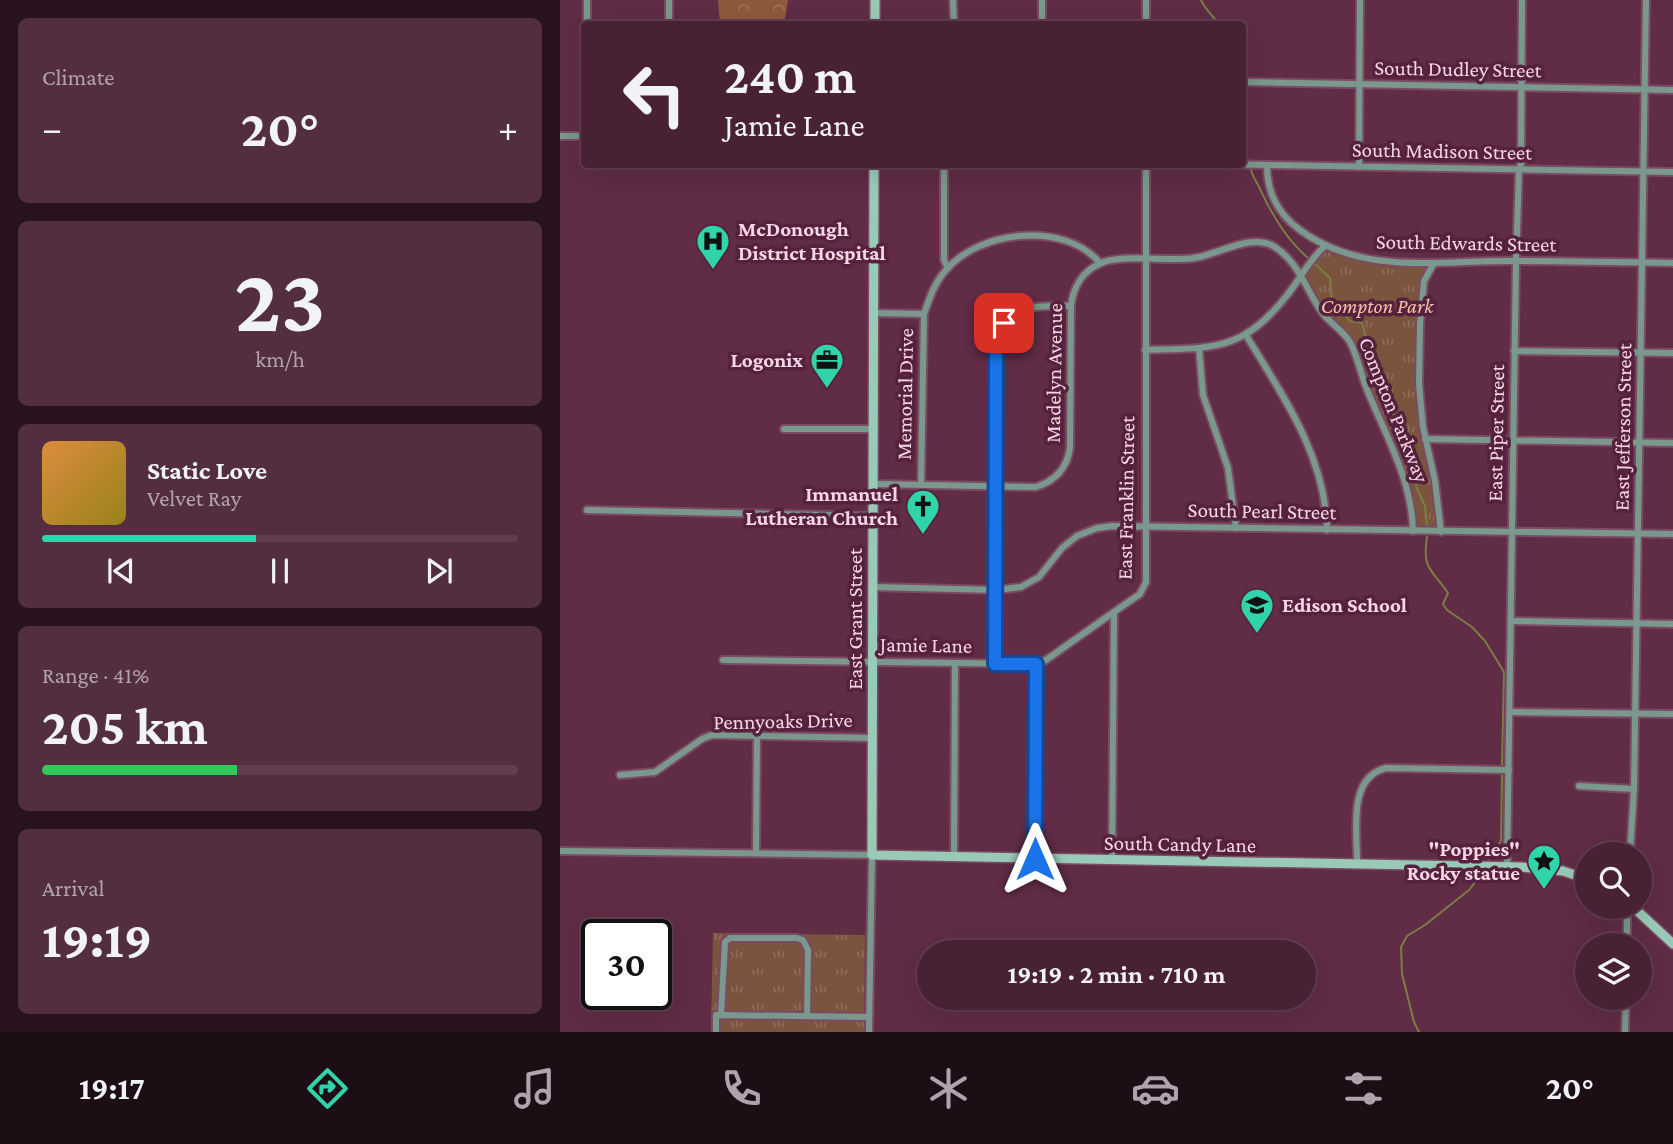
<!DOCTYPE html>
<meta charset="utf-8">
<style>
:root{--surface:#482134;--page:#522e40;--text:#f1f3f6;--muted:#b1a3ac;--line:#603e4f;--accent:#2fd4aa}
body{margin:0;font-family:"Crimson Pro",serif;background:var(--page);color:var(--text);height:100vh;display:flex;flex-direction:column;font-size:26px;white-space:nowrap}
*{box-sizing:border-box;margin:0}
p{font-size:23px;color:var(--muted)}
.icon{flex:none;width:38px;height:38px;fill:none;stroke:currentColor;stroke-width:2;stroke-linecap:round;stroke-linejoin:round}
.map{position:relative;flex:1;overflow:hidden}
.sheet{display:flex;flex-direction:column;gap:18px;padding:18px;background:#28121d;width:560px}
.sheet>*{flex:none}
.guide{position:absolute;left:21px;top:21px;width:665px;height:147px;border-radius:7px;box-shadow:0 7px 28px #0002,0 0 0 2px var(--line);background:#482134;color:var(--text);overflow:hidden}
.buttons{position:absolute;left:1015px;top:842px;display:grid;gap:14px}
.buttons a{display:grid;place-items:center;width:77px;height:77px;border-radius:50%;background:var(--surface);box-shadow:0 7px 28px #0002,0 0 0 2px var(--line);font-size:35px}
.speed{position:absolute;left:21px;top:919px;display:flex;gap:14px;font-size:35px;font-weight:700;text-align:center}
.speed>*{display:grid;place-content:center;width:91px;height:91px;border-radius:50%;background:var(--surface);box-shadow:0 7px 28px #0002,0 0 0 2px var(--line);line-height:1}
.speed .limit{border:4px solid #111;border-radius:10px;background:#fff;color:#111}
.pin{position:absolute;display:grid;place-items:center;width:60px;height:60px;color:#fff;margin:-30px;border-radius:14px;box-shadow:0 4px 10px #0006}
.me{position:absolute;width:77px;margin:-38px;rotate:0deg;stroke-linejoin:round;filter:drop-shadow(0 0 5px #0008)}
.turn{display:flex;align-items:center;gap:24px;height:147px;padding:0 28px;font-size:32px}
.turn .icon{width:91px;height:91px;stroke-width:2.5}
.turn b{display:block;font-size:49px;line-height:60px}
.big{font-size:52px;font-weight:700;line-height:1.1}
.sheet .card{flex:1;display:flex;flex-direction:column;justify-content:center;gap:10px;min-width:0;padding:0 24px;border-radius:10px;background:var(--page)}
.sheet .dial{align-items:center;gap:0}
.dial b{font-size:91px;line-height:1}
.song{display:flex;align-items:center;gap:21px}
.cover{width:84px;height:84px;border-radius:10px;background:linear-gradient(135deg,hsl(30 70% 55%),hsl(50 70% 35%))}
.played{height:7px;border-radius:4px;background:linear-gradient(90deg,var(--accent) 45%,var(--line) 45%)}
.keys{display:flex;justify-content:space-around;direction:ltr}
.heat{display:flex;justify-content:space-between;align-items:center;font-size:38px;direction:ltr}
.charge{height:10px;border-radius:5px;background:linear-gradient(90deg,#34c759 41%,var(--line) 0)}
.trip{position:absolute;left:357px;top:940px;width:399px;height:70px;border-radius:35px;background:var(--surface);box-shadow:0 7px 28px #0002,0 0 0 2px var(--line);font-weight:700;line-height:70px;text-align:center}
.tab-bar{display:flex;height:112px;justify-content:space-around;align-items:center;background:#1d0d15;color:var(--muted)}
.tab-bar .icon{width:49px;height:49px}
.tab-bar .on{color:var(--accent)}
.tab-bar b{font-size:32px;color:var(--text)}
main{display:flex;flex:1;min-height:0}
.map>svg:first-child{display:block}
.grass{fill:url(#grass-tufts)}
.forest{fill:url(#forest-crowns)}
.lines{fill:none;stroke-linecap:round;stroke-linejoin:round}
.stream{stroke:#7b7d42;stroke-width:2}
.street-casing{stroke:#7b4b63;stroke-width:10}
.secondary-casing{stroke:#7b4b63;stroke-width:12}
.street{stroke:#7a988d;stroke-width:6}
.secondary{stroke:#99cab8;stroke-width:9}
.route-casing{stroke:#114b97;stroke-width:18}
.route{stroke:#1a73e8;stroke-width:12}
.labels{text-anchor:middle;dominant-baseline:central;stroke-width:7;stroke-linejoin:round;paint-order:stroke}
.street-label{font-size:21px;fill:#f8d7e5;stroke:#55213c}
.poi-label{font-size:21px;font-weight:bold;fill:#f8d7e5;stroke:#55213c;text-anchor:end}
.park-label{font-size:21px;font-style:italic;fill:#f4c3a8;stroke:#55213c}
</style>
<main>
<section class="sheet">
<div class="card"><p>Climate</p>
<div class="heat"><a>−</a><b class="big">20°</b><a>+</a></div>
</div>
<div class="card dial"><b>23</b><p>km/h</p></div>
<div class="card">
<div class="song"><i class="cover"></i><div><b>Static Love</b><p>Velvet Ray</p></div></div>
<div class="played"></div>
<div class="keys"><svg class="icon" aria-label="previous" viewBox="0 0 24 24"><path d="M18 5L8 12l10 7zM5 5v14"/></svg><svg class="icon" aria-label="pause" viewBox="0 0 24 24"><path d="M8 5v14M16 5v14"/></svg><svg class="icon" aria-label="next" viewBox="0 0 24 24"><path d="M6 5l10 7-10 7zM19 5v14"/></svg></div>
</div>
<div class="card"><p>Range · 41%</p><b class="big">205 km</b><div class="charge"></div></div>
<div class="card"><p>Arrival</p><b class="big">19:19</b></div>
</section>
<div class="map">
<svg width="1113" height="1032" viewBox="0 0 1113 1032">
<defs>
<pattern id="grass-tufts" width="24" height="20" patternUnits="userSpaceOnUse" patternTransform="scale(1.75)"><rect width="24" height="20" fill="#7b543e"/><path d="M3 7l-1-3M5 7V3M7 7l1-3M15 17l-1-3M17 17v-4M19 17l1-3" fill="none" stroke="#8e6c5a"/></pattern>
<pattern id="forest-crowns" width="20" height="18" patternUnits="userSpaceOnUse" patternTransform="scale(1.75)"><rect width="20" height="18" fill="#8d5a3b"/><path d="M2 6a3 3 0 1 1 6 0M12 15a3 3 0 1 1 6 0" fill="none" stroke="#9e7157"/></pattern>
</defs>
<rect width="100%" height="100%" fill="#602c46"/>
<g class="grass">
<polygon points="764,247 787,254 874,263 864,281 859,384 881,532 853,531 852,502 792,346 768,319 742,275"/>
<polygon points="153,933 305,935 304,1032 151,1032"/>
</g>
<polygon class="forest" points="158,0 228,0 224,24 160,24"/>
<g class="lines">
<g class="stream">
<path d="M641,0C645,9 653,16 659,24"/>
<polyline points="682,139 688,161"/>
<path d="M691,170C693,178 697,182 700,189C712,215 726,239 747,257"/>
<path d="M754,263L770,278L772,302L781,307L789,321L802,323C805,332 806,345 815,350L816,357L812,367L832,390V408L838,425L854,447L856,486L865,506L867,526"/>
<path d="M867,537C862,570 871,568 888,593L883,604L887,610L912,627L925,641L944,672L942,765"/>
<path d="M928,861C931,853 938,849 941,840L942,774"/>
<polyline points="859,1032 854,1022 842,974 841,947 847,936 865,925 909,890 924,871"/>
</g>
<defs>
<g id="street">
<polyline points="393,0 394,24"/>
<polyline points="482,0 482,24"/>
<polyline points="586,0 586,24"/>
<polyline points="27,24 27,0"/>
<polyline points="109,24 109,0"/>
<polyline points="682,82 1113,90"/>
<polyline points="0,136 24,136"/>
<polyline points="384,164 384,260 388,268"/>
<polyline points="651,164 1113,172"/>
<path d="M707,166C707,193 718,214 740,230C801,275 875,261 947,261C1002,261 1058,262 1113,263"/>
<polyline points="799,167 800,0"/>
<polyline points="874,263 864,281 860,324 859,384 863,427 875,481 881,532"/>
<polyline points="313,313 364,314"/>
<path d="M686,335C723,396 766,457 767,530"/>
<polyline points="639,348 643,395 668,468 676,528"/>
<path d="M585,350C653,348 683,352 728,294C741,278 749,260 764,247"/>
<polyline points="954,351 1113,353"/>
<polyline points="224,429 313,429"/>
<polyline points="865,439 1113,443"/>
<path d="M314,484L476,487C495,481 507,468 510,448L511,306C513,288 522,272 539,264C561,253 607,262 634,258C658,255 692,232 715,247C739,263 746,289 761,311C769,323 782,329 790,342C798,357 801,376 808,392C827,438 852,481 853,531"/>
<path d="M361,485L364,314C369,299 375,282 386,270C420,230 505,221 540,263"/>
<polyline points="27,510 313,516"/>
<polyline points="313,587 436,590 461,587 479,577 502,548 517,536 537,528 552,526 1113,534"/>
<polyline points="952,621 1113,624"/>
<polyline points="163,660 476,664 486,660 554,612"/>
<path d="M435,664L438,335C452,302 481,306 511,306"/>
<polyline points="951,712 1113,714"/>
<polyline points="60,775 95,772 142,739 152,735 312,738"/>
<polyline points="1019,786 1074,789"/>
<polyline points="0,851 312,855 309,1032"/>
<polyline points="196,853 197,736"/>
<polyline points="1070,854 1074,789 1086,0"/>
<polyline points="394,857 395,664"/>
<polyline points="475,859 476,664"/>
<polyline points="552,860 554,612 580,594 586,582 586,164"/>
<path d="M797,865C798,834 786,778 826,768L949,770"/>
<polyline points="947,867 956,261 959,170 961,164 962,0"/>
<polyline points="1067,945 1067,906"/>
<polyline points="161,1015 165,942 170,938 237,938 243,940 248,950 247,1016"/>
<polyline points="156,1032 156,1015 309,1017"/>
<polyline points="1065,1032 1066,998"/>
</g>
<g id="secondary">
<polyline points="315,24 315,0"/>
<polyline points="314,164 312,855 961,867 1003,871 1027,879"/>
<polyline points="1072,906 1113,944"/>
</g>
</defs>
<use href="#street" class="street-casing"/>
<use href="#secondary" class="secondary-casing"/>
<use href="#street" class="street"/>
<use href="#secondary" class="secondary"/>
</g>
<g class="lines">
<defs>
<polyline id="route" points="444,323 438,335 436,349 435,664 476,664 475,859"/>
</defs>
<use href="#route" class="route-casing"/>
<use href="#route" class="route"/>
</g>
<defs>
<symbol id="hospital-pin" viewBox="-11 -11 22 30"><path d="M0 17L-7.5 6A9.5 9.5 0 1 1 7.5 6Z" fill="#2fd4aa" stroke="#55213c"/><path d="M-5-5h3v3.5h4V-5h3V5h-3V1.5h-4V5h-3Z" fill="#111"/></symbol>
<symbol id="office-pin" viewBox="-11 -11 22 30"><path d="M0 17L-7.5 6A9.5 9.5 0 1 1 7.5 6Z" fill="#2fd4aa" stroke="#55213c"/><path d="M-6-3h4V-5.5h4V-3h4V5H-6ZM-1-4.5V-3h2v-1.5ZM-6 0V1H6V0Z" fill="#111"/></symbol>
<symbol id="church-pin" viewBox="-11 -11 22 30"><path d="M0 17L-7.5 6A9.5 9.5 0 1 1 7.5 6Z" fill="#2fd4aa" stroke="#55213c"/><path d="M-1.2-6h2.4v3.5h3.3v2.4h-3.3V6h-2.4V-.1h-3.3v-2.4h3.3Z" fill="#111"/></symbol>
<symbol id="school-pin" viewBox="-11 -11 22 30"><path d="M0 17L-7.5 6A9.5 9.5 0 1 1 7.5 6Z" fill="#2fd4aa" stroke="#55213c"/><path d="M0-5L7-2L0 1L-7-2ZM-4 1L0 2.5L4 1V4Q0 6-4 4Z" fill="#111"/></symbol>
<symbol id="sight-pin" viewBox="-11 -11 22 30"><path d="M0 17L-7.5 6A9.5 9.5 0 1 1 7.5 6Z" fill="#2fd4aa" stroke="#55213c"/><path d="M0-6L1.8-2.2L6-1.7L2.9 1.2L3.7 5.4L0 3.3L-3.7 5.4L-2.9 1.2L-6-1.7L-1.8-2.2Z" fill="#111"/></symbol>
</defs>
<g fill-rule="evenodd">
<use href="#hospital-pin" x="134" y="222" width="38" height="52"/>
<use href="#office-pin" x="248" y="341" width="38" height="52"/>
<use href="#church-pin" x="344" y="487" width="38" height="52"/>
<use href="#school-pin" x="678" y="586" width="38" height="52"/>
<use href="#sight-pin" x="965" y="842" width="38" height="52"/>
</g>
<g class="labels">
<g class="street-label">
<text transform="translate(898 69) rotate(1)">South Dudley Street</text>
<text transform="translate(882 151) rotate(1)">South Madison Street</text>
<text transform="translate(906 243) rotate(1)">South Edwards Street</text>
<text transform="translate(494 373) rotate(-89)">Madelyn Avenue</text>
<text transform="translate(345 394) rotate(-89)">Memorial Drive</text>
<text transform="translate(834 410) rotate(68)">Compton Parkway</text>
<text transform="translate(1063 427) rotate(-89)">East Jefferson Street</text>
<text transform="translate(936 433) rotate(-89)">East Piper Street</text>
<text transform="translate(566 498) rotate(-89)">East Franklin Street</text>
<text transform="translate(702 511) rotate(1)">South Pearl Street</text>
<text transform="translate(295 619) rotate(-90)">East Grant Street</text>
<text transform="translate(366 645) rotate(1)">Jamie Lane</text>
<text transform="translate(223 721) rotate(-1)">Pennyoaks Drive</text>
<text transform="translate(620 844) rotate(1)">South Candy Lane</text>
</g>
<g class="poi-label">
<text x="178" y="229" text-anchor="start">McDonough<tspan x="178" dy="24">District Hospital</tspan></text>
<text x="243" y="360">Logonix</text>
<text x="338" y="494">Immanuel<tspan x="338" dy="24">Lutheran Church</tspan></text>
<text x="722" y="605" text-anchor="start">Edison School</text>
<text x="960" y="849">"Poppies"<tspan x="960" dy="24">Rocky statue</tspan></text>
</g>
<g class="park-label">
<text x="817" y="306">Compton Park</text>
</g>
</g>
</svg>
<div class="buttons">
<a><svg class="icon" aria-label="search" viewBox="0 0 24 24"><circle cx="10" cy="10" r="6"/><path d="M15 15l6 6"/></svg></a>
<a><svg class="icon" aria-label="layers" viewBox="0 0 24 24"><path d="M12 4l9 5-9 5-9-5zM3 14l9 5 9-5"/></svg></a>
</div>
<div class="speed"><div class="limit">30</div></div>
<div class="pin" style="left:444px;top:323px;background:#d93025"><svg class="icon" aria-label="arrive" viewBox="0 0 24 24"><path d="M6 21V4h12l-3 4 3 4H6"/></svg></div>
<svg class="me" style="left:475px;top:859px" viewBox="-20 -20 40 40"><path d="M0-17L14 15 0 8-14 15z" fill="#1a73e8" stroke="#fff" stroke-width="4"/></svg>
<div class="trip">19:19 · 2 min · 710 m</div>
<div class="guide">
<div class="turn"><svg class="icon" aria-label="left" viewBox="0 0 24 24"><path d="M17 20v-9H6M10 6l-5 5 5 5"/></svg><div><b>240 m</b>Jamie Lane</div></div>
</div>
</div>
</main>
<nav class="tab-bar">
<b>19:17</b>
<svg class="icon on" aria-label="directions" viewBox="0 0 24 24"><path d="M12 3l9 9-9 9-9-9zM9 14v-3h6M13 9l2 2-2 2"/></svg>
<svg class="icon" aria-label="music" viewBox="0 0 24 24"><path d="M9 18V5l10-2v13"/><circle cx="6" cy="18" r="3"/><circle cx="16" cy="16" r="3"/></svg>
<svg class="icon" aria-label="phone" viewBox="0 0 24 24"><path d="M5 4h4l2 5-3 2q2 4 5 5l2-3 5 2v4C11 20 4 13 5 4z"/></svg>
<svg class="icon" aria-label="climate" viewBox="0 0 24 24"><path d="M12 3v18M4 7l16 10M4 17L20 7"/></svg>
<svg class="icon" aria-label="car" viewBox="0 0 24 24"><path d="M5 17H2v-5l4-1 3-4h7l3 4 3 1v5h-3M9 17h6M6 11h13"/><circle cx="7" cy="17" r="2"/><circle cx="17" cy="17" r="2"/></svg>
<svg class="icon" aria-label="filters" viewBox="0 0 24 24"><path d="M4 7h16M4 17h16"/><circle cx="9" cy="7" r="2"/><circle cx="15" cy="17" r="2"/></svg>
<b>20°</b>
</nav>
